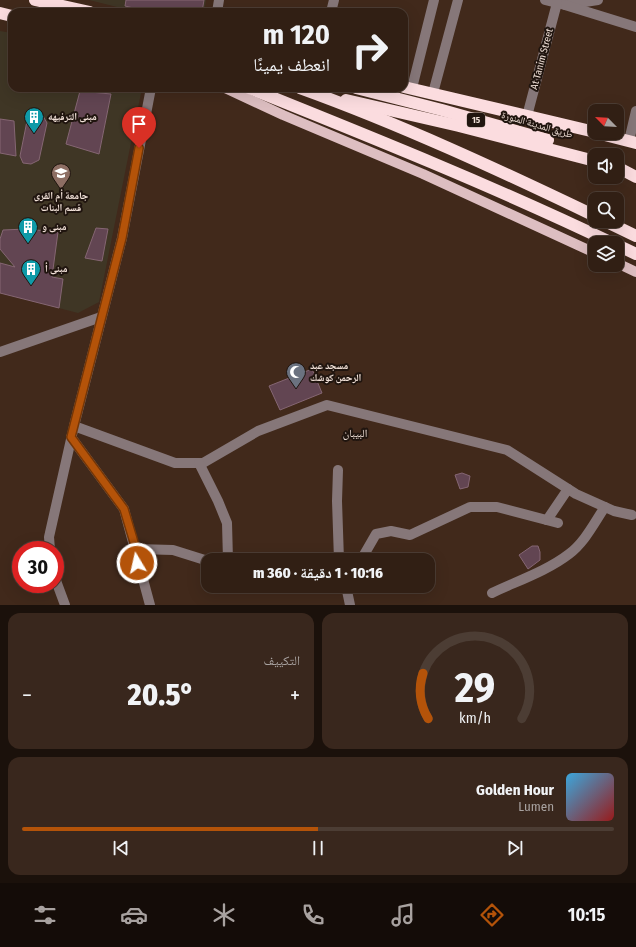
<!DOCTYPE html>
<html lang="ar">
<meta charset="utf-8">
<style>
:root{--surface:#311f14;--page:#39271d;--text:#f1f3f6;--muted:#a8a2a0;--line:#4c3d34;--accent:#b45309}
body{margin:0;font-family:"Fira Sans Condensed","Noto Naskh Arabic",sans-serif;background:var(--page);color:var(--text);direction:rtl;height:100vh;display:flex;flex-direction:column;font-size:15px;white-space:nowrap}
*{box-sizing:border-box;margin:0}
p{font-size:13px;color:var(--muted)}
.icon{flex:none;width:22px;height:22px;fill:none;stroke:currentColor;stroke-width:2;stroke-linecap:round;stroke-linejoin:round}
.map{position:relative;height:605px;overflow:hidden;direction:ltr}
.drawer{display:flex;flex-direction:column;gap:8px;padding:8px;background:#1b110b;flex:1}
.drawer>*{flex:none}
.guide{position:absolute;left:8px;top:8px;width:400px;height:84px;border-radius:12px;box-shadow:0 4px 16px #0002,0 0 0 1px var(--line);direction:rtl;background:#311f14;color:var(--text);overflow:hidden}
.needle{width:26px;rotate:294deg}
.fabs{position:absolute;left:588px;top:104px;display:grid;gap:8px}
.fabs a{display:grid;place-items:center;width:36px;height:36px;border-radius:8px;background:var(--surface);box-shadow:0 4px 16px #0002,0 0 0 1px var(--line);font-size:20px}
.speed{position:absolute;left:12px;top:541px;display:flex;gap:8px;font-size:20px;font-weight:700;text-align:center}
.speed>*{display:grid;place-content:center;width:52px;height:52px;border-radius:50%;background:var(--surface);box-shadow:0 4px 16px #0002,0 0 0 1px var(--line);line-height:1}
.speed .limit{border:6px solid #d22;background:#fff;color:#111}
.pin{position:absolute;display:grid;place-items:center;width:34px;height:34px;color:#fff;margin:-41px -17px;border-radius:50% 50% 50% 0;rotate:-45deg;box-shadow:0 0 4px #0007}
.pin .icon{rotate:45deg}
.me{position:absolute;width:44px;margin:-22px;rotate:351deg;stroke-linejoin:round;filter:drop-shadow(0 0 3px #0008)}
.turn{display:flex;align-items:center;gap:14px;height:84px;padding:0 12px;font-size:18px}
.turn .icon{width:52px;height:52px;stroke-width:2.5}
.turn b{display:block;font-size:28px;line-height:34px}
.big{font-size:30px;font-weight:800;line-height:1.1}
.drawer .card{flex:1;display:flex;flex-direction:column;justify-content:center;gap:6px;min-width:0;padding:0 14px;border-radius:12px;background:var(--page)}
.drawer .dial{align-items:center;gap:0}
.dial svg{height:104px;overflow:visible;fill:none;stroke:var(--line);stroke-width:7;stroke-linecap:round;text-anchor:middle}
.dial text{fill:var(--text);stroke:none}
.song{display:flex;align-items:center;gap:12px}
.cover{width:48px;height:48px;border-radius:6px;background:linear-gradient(135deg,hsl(200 70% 55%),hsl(0 70% 35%))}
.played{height:4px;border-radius:2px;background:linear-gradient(90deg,var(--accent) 50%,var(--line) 50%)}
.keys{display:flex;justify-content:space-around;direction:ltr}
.heat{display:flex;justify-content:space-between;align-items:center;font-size:22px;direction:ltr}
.drawer .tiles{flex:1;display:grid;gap:8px;grid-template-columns:1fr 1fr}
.card:last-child{grid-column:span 2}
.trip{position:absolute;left:201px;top:553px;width:234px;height:40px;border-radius:12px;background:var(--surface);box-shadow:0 4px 16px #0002,0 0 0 1px var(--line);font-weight:800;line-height:40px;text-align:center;direction:rtl}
.menu{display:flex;height:64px;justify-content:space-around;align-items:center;background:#140c08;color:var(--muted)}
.menu .icon{width:28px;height:28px}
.menu .current{color:var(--accent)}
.menu b{font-size:18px;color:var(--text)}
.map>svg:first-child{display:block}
.education{fill:#3f3625}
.building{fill:#624552;stroke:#856673}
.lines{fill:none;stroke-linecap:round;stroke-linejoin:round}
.minor{stroke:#867779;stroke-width:10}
.major{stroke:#ddbec1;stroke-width:10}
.highway{stroke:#fbdcdf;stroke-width:12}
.route-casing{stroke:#753606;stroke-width:10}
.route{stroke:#b45309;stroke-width:7}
.labels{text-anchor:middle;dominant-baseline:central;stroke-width:4;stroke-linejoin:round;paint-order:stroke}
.shield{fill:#20150f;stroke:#b2a49c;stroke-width:1}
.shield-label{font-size:9px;font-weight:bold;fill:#f1e1d8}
.street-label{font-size:10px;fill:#f1e1d8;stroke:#20150f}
.poi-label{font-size:10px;font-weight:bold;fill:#f1e1d8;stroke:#20150f;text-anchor:start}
.neighbourhood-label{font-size:11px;fill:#f1e1d8;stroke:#20150f}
</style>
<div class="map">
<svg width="636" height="605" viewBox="0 0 636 605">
<rect width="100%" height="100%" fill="#41291b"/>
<g class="education">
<polygon points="89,0 206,0 204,12 137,12"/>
<polygon points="0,31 12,33 12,88 142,88 99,302 78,313 0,293"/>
</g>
<g class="building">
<polygon points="126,0 204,0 202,12 150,12 125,6"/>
<polygon points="80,91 111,94 99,154 66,144"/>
<polygon points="28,116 43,116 47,123 39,160 31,164 23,163 20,156"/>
<polygon points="0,119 14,121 16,156 0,153"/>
<polygon points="96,228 108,229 102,261 85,258"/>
<polygon points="26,229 58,232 52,277 63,279 59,308 0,293 0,263 15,267 0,249 0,239 3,230"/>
<polygon points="312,369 322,393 280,410 269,386"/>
<polygon points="462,473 470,476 468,487 460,489 455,475"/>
<polygon points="532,546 538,546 540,552 540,560 528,569 519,555"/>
</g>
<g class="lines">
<g class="minor">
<polyline points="545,0 565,5 598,0"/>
<polyline points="565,5 636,27"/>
<polyline points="217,12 219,0"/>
<polyline points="331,12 334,0"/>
<polyline points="412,88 434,0"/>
<polyline points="433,93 458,0"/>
<polyline points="527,116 557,3"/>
<polyline points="629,141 636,111"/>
<polyline points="0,352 101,317"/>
<polyline points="74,426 175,463 203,463 258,431 327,405 507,450 576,494 614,511 632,515"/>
<polyline points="71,437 124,509 150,605"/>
<polyline points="199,463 218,501 227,523 228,560"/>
<polyline points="338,470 337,501 339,560"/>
<polyline points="547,520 568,489"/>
<polyline points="136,549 173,550 208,561"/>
<polyline points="50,550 49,537 74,426 122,238 151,88"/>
<polyline points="361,560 376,534 391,531 410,535 470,507 497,507 558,523"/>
<polyline points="55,578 65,605"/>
<polyline points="346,586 350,605"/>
<path d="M492,593C517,581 547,571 569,554C585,542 594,523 605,507"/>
</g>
<g class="major">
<polyline points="225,88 283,115 423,174 595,253"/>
<polyline points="617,263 636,272"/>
</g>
<g class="highway">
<polyline points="35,0 90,12"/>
<polyline points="0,13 12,16"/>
<polyline points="404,87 595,132"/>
<path d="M249,88C371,137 493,186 612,243"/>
<path d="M300,88C400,124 499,170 595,216"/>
<polyline points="356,88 442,110 548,140"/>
<polyline points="346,100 459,126 595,161"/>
<polyline points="597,133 636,143"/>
<polyline points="617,167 636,177"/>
<polyline points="605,221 636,236"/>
<polyline points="617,245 636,254"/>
</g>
</g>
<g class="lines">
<defs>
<polyline id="route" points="137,563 136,549 124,509 71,437 122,238 139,148"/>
</defs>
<use href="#route" class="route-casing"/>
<use href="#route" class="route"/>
</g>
<defs>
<symbol id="building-pin" viewBox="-11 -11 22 30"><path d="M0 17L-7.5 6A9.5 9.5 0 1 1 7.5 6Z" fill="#0f9aa8" stroke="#20150f"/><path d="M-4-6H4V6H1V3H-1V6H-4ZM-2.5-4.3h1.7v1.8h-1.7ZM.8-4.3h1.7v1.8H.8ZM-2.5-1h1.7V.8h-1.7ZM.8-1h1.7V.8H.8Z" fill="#fff"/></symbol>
<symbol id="university-pin" viewBox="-11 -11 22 30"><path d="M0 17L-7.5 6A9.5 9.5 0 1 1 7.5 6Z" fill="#8d6e63" stroke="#20150f"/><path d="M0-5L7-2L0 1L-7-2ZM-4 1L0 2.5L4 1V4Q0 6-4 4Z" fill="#fff"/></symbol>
<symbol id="mosque-pin" viewBox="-11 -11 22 30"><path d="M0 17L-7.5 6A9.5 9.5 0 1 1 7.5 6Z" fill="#6b7280" stroke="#20150f"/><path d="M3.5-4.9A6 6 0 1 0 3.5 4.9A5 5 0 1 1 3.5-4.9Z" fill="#fff"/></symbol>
</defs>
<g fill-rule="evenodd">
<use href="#building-pin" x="23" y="106" width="22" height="30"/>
<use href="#university-pin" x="50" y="162" width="22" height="30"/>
<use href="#building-pin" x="17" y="216" width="22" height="30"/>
<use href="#building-pin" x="20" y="258" width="22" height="30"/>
<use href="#mosque-pin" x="285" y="361" width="22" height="30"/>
</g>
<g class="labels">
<rect class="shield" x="467" y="113" width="18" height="14" rx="3"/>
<g class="shield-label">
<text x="476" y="120">15</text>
</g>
<g class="street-label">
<text transform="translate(542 59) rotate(-75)">At Tanim Street</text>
<text transform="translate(537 125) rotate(16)">طريق المدينة المنورة</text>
</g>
<g class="poi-label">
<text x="48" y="117">مبنى الترفيهه</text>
<text x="61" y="196" text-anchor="middle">جامعة أم القرى<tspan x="61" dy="12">قسم البنات</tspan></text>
<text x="42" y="227">مبنى و</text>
<text x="45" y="269">مبنى أ</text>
<text x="310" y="366">مسجد عبد<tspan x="310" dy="12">الرحمن كوشك</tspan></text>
</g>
<g class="neighbourhood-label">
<text x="355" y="433">البيبان</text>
</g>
</g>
</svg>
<div class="fabs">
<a><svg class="needle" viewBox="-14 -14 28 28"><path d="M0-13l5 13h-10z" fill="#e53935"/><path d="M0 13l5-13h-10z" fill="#a8a2a0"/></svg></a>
<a><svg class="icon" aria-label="sound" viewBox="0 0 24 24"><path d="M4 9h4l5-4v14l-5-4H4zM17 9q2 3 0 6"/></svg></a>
<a><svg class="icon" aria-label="search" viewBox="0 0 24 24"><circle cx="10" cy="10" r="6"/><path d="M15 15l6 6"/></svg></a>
<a><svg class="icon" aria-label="layers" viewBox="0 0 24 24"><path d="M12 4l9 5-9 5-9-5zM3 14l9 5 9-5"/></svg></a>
</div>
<div class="speed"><div class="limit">30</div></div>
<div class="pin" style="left:139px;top:148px;background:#d93025"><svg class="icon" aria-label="arrive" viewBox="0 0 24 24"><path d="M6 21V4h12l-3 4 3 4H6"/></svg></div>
<svg class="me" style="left:137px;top:563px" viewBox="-20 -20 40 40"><circle r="17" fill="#b45309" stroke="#fff" stroke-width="3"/><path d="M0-11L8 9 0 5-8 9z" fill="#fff"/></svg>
<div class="trip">10:16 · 1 دقيقة · 360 m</div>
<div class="guide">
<div class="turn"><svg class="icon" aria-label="right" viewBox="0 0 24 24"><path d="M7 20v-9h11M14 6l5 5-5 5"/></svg><div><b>120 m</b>انعطف يمينًا</div></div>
</div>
</div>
<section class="drawer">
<div class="tiles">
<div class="card dial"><svg viewBox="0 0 100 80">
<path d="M14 69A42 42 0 1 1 86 69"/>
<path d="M14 69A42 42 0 0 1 10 34" stroke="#b45309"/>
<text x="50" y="56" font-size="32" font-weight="700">29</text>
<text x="50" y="72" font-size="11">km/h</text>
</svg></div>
<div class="card"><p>التكييف</p>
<div class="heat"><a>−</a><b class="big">20.5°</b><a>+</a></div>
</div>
<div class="card">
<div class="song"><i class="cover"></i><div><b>Golden Hour</b><p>Lumen</p></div></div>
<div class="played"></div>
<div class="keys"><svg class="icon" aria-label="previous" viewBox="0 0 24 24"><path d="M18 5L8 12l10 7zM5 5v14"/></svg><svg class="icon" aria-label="pause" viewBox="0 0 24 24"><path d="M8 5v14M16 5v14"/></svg><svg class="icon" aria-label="next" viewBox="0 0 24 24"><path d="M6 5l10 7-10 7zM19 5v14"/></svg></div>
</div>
</div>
</section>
<nav class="menu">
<b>10:15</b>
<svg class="icon current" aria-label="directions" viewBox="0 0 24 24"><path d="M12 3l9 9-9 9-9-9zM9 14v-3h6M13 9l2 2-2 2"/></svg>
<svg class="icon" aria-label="music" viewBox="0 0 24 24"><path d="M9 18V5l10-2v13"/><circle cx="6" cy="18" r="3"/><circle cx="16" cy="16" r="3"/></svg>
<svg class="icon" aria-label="phone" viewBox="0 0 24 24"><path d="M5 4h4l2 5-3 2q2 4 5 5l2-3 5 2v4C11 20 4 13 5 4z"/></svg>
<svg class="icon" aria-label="climate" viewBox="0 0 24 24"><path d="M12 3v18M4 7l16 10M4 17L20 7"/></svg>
<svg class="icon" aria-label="car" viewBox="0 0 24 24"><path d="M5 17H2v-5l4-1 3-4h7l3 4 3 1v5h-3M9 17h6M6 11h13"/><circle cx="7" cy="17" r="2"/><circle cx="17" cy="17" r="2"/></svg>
<svg class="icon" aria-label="filters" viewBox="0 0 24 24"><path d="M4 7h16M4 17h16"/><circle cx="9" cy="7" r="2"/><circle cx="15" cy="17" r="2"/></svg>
</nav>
